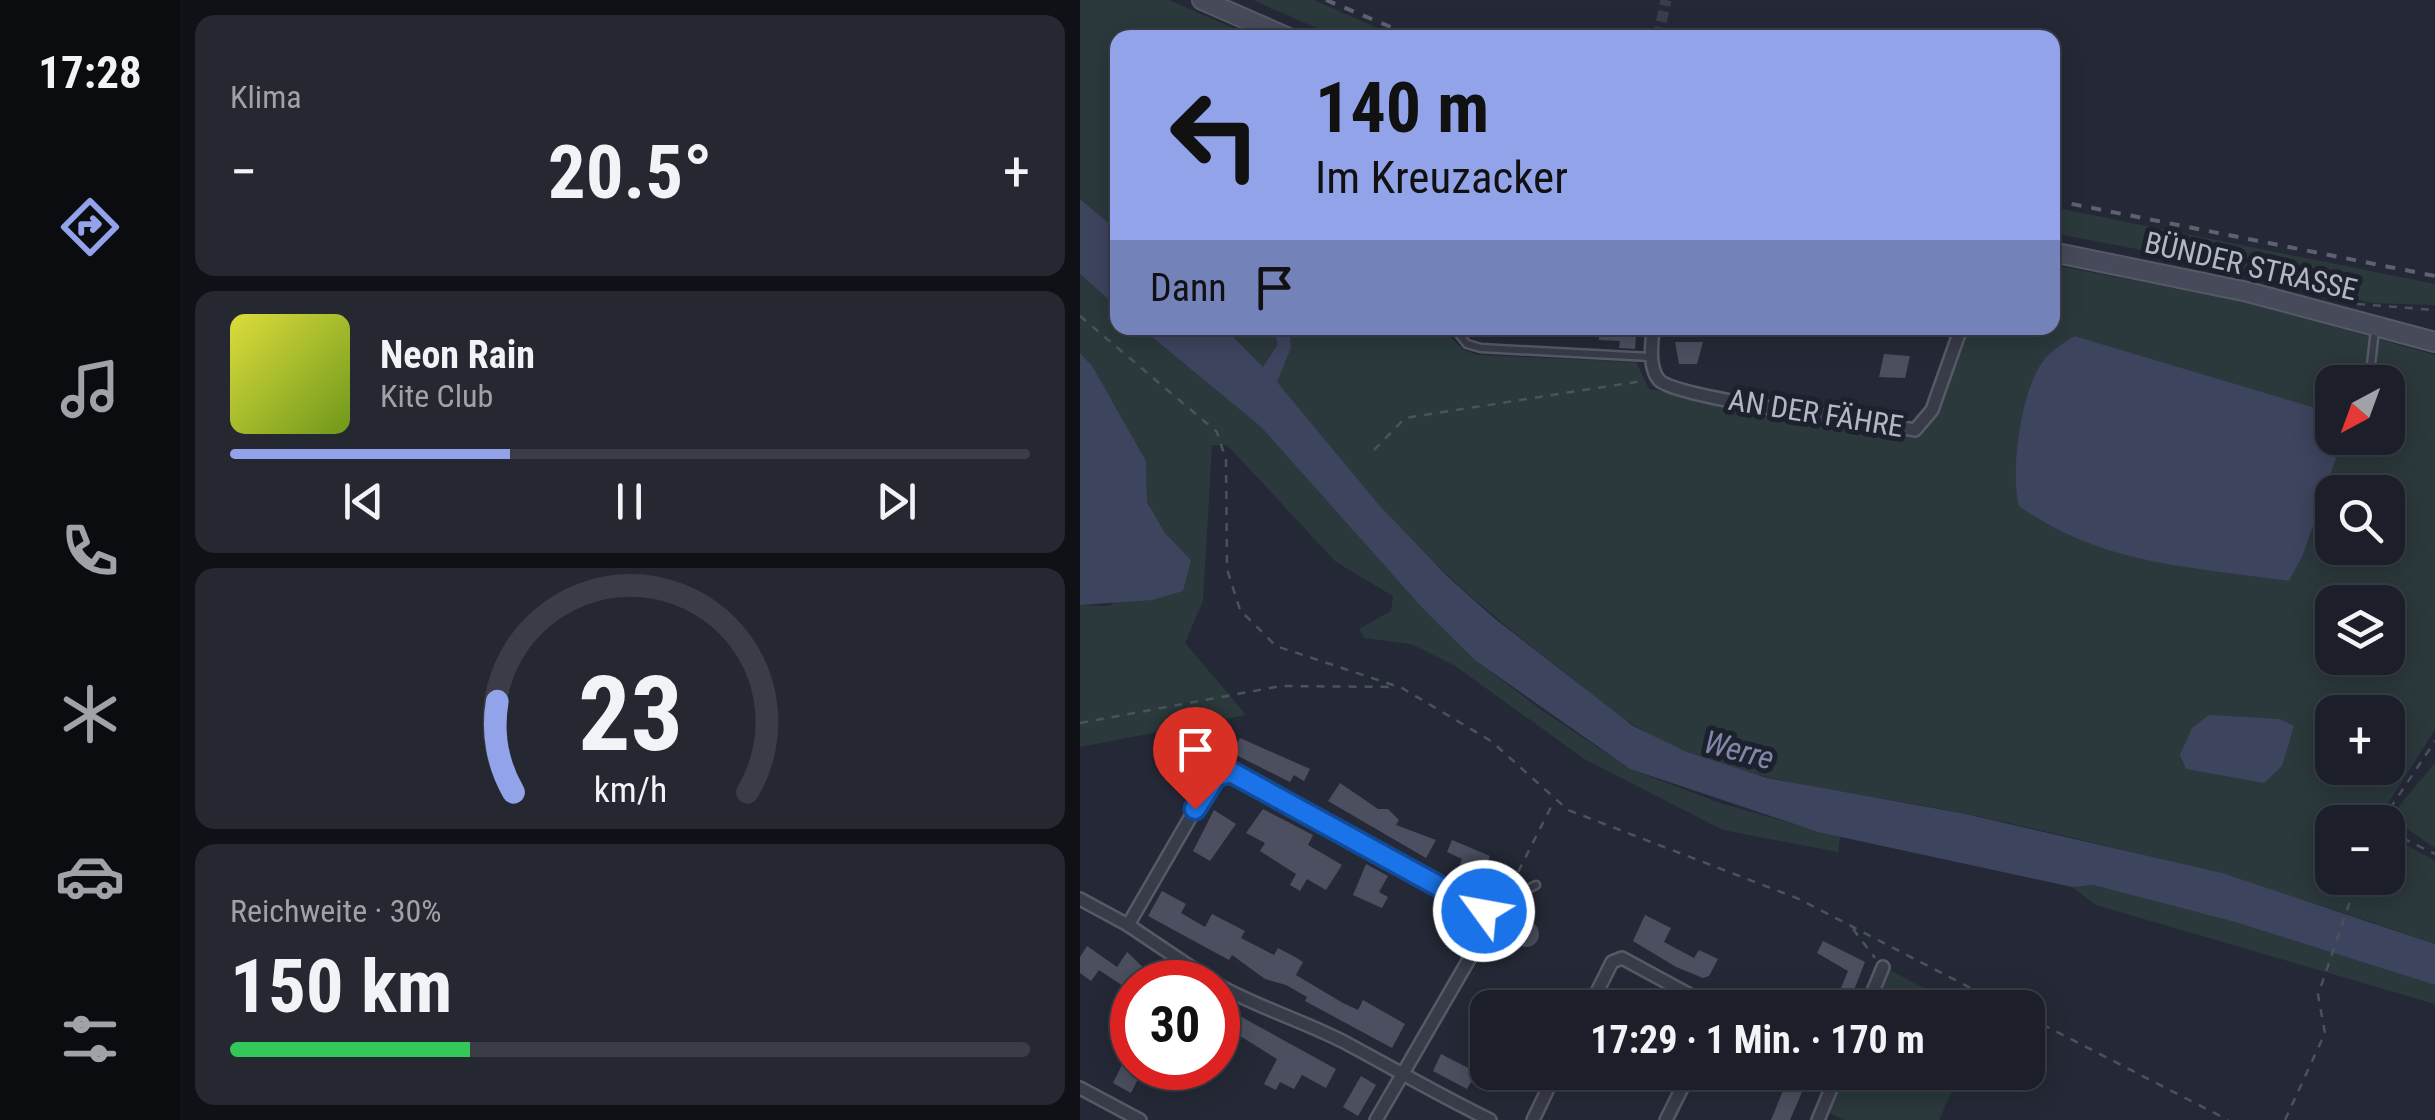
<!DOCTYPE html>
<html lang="de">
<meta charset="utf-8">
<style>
:root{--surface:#1c1f29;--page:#252731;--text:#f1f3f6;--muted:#a0a2a8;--line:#3a3d46;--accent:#92a3e9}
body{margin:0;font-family:"Roboto Condensed",sans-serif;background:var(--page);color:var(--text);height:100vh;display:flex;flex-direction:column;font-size:38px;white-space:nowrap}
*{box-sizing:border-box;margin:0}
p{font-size:32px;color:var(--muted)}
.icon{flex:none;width:55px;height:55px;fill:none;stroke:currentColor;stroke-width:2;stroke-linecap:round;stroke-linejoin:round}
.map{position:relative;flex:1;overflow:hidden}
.side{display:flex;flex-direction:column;gap:15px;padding:15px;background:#0f1117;width:900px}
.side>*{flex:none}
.banner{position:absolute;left:30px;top:30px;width:950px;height:305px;border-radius:20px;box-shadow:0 5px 25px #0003,0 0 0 2px var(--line);background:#92a3e9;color:#111;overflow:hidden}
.needle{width:65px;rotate:221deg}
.tools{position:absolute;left:1235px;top:365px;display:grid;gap:20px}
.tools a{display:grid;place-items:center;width:90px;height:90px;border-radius:20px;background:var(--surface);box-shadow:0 5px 25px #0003,0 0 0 2px var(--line);font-size:50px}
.speed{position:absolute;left:30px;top:960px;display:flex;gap:20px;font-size:50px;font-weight:700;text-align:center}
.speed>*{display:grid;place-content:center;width:130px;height:130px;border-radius:50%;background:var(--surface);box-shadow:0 5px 25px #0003,0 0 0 2px var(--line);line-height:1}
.speed .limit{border:15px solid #d22;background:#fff;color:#111}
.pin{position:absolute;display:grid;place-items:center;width:85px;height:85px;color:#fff;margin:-102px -42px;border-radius:50% 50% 50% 0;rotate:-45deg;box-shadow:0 0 10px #0007}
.pin .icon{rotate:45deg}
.me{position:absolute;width:110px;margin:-55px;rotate:302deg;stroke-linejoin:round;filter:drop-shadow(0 0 8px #0008)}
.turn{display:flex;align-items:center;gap:35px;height:210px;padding:0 40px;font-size:45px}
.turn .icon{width:130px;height:130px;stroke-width:2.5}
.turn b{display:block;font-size:70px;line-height:85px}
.then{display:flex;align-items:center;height:95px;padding:0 40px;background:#0003;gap:20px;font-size:38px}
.big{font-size:75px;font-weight:700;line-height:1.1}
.side .tile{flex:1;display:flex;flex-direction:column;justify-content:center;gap:15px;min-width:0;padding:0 35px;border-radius:20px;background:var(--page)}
.side .dial{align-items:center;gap:0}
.dial svg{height:260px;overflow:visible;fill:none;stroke:var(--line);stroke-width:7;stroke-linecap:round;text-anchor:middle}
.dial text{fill:var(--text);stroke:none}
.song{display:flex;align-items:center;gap:30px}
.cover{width:120px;height:120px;border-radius:15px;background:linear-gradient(135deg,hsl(60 70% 55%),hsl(80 70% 35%))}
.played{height:10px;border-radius:5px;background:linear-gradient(90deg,var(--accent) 35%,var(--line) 35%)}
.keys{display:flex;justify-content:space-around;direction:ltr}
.heat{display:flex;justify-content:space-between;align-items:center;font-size:55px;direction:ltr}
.charge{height:15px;border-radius:8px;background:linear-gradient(90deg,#34c759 30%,var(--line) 0)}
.trip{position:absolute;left:390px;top:990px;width:575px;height:100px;border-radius:20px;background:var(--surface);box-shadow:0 5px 25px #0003,0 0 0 2px var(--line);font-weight:700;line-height:100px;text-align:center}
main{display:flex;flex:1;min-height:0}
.menu{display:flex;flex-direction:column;width:180px;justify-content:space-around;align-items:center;background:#0b0c10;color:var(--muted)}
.menu .icon{width:70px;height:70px}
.menu .active{color:var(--accent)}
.menu b{font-size:45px;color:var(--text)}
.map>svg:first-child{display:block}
.green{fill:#2b393c;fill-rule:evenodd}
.water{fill:#3d445e}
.building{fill:#4b4f5f}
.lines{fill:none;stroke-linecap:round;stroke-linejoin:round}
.street-tunnel{stroke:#3a3e4c;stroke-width:11;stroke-dasharray:11 5.5;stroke-linecap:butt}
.lane-casing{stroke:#565966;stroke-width:11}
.street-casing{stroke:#565966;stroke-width:16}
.secondary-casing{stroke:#565966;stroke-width:22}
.path{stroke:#48545a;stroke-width:2.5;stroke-dasharray:8 8;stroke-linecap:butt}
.lane{stroke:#383b48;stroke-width:6}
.street{stroke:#383b48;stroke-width:11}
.secondary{stroke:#474a5a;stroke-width:18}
.rail{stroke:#5d6170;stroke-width:4;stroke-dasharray:10 10;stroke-linecap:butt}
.route-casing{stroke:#114b97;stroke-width:25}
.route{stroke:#1a73e8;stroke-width:18}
.labels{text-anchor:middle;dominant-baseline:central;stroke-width:10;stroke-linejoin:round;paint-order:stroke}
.street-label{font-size:30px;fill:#b3b6c4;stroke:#1d212d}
.water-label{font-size:32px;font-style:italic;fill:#7f88a8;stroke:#1d212d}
</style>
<main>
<nav class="menu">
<b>17:28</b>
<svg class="icon active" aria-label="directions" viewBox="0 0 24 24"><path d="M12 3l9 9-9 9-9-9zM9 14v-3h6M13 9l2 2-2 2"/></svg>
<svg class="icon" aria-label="music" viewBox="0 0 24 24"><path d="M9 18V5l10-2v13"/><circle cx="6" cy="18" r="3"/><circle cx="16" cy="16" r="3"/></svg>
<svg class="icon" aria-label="phone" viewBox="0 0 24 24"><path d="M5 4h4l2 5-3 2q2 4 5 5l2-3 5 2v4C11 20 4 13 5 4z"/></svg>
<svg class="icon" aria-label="climate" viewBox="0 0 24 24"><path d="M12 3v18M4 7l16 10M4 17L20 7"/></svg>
<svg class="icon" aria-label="car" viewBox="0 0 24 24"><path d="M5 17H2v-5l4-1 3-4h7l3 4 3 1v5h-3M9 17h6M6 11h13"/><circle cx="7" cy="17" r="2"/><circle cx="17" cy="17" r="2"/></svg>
<svg class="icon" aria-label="filters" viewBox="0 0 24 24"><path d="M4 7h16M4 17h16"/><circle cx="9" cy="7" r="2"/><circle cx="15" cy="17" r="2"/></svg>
</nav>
<section class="side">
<div class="tile"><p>Klima</p>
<div class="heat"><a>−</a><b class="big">20.5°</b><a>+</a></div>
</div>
<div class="tile">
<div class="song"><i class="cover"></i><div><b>Neon Rain</b><p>Kite Club</p></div></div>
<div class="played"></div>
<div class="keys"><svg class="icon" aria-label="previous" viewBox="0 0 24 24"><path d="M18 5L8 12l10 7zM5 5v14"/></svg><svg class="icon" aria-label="pause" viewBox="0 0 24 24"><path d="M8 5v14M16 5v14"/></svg><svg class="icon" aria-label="next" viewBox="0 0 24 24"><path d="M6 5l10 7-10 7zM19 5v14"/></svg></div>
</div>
<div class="tile dial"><svg viewBox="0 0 100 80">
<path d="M14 69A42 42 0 1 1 86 69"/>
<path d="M14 69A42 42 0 0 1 9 41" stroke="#92a3e9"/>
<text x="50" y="56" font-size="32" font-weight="700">23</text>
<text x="50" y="72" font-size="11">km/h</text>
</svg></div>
<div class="tile"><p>Reichweite · 30%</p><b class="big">150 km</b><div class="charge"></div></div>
</section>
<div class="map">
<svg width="1355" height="1120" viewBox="0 0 1355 1120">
<rect width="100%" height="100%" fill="#252937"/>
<g class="green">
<polygon points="0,0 89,0 174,37 38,38 37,230 0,199"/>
<polygon points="173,0 234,0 318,37 257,37"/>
<polygon points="972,207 1355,284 1355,305 1292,303 1135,264 973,233"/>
<path d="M973,265L1171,303L1355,355V730L1296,822H1252V878H1271L1264,892L1275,898L1283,878H1308L1309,835L1355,861V944C1200,888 1043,847 882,813C772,790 653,785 555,726C529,711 506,689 483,671C417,620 353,567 298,504C246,445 200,383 144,328H360L384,350L399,355L556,362L569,389L837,433L848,426L882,339L857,336L860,328H972ZM993,336L1231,407L1252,423V382H1308V438H1256L1259,451L1223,555L1209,581L948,399L963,361ZM1252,492H1308V548H1252ZM1252,602H1308V658H1252ZM1252,712H1308V768H1252Z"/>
<polygon points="0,274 37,307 38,328 61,328 181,427 345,611 396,661 463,711 550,769 640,803 760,837 758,852 643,830 506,760 375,666 331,644 284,638 279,629 311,611 313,596 256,562 147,445 132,445 123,601 105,643 166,715 0,747 0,605 29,606 111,560 85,533 67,502 66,461 13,367 0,353"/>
<polygon points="1355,763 1355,848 1322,825 1319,806"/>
<polygon points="1013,885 1155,922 1355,985 1355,1004 1016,905 992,887"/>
<polygon points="808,969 880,1007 793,1007"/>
<polygon points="766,1073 766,1072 880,1073 859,1120 764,1120 749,1113"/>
</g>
<g class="water">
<polygon points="0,199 37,230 37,307 0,274"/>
<polygon points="61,328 144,328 183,367 198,344 192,328 209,328 211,348 197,382 299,505 366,575 414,618 553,726 607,752 687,778 881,813 1142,873 1355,944 1355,985 1155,922 1013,885 992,887 738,832 550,769 396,661 345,611 181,427"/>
<path d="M994,336L1232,407L1252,423L1259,450L1223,555L1209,581C1112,567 1021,565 939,506C930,471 941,391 963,361C970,351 984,343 994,336Z"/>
<polygon points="0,353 13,367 66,461 67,502 85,533 111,560 103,591 72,600 0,605"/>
<polygon points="1129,715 1200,719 1214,726 1202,766 1184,783 1106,769 1100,755 1112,728"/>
</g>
<g class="building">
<polygon points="519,328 546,328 546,335 556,335 555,349 539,348 540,341 519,340"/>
<polygon points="595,342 623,342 617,364 599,364"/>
<polygon points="804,354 830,356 825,378 799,377"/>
<polygon points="160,738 230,769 224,781 214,775 210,782 152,753"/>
<polygon points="260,783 298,809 308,809 319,820 316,825 356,840 346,858 248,801"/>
<polygon points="183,809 233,835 228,845 262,865 246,890 227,879 220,891 210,885 216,874 180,851 185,843 166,833"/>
<polygon points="134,810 156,824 130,861 113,851"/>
<polygon points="372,840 410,856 399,882 377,872 382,859 367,852"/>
<polygon points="286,864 308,876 299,892 308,897 302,908 273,895"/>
<polygon points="82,891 106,904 101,913 125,927 132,914 165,931 161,938 194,955 198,948 215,957 223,962 216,975 263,1003 278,1010 283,1000 325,1024 312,1048 225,1001 227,997 206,985 185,979 152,955 149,960 68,916"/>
<polygon points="565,915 591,928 584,942 614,958 619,950 638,959 629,976 623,978 596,967 553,941"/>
<circle cx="446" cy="934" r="13"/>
<polygon points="743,941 785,962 767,1008 753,1007 768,971 737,953"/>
<polygon points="7,946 37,967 47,952 70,974 64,982 52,982 52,992 19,970 11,981 0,973 0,957"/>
<polygon points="138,1004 256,1069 246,1088 222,1075 214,1089 200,1082 196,1090 184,1084 197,1059 149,1029 138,1049"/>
<polygon points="361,1054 406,1077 401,1087 391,1082 387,1089 353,1071"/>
<polygon points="44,1061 62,1071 51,1093 33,1083"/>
<polygon points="281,1076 296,1085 278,1116 263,1107"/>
<polygon points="708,1078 725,1085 710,1120 691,1120"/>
</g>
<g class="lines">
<polyline class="street-tunnel" points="578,38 586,0"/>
<defs>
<g id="lane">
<polyline points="374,328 387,344 401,348 570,357"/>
<polyline points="1289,382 1295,330"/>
<polyline points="408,917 423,901 456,885"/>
</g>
<g id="street">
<path d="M573,328C572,343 568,367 579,380C597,399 797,423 835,430L852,410L881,328"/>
<polyline points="0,899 48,925 133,982"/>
<polyline points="48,925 132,780 146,772 400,906 407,918 406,930 296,1120"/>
<path d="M138,985C179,1008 224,1021 266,1043C314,1069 361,1096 410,1120"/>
<polyline points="509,1008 532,962 542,958 634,1008"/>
<polyline points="786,1008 803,967"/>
<polyline points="0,1088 60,1120"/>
<polyline points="453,1120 476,1072"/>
<polyline points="586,1120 610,1072"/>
<polyline points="738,1120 758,1072"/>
</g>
<g id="secondary">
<polyline points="122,0 209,38"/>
<polyline points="972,252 1168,292 1355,342"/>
</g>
</defs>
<use href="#lane" class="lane-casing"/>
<use href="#street" class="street-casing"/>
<use href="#secondary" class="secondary-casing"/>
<g class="path">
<polyline points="224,32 237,38"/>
<polyline points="1277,304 1355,310"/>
<polyline points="0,316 137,432 146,460 147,569 160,610 196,646 322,688 411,741 488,810 719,899 929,1008"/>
<polyline points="294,450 325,418 562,381"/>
<polyline points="0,723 201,686 316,687"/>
<polyline points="1301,822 1355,741"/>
<polyline points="1308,831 1355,854"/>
<polyline points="431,886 474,801"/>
<polyline points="773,929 795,958"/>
<polyline points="948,1017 1148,1120"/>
<polyline points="1205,1120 1245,1033 1238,995 1278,878"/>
</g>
<use href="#lane" class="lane"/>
<use href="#street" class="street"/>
<use href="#secondary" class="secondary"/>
<g class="rail">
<polyline points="246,0 337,38"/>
<polyline points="972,200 1355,276"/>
</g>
</g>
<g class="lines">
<defs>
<polyline id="route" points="115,809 136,776 151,772 404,911"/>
</defs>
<use href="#route" class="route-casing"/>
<use href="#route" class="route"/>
</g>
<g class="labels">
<g class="street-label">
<text transform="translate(1171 266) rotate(13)">BÜNDER STRASSE</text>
<text transform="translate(736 413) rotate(9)">AN DER FÄHRE</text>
</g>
<g class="water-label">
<text transform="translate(659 750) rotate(15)">Werre</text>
</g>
</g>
</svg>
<div class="tools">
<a><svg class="needle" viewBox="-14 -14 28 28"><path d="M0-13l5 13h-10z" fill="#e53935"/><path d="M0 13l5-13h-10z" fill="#a0a2a8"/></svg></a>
<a><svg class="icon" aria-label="search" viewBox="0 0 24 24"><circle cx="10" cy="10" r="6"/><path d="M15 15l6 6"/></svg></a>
<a><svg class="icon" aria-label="layers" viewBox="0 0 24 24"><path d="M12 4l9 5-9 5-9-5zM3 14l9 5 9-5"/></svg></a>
<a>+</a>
<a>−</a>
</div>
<div class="speed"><div class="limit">30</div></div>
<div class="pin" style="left:115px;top:809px;background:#d93025"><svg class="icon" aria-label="arrive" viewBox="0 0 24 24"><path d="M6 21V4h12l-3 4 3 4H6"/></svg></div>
<svg class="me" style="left:404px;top:911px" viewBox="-20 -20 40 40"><circle r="17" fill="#1a73e8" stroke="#fff" stroke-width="3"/><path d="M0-11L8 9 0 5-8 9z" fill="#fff"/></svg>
<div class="trip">17:29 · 1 Min. · 170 m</div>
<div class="banner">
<div class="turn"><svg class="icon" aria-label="left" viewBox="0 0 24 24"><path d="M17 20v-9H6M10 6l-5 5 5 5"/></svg><div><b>140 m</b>Im Kreuzacker</div></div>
<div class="then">Dann<svg class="icon" aria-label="arrive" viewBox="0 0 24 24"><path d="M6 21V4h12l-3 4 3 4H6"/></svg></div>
</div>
</div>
</main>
